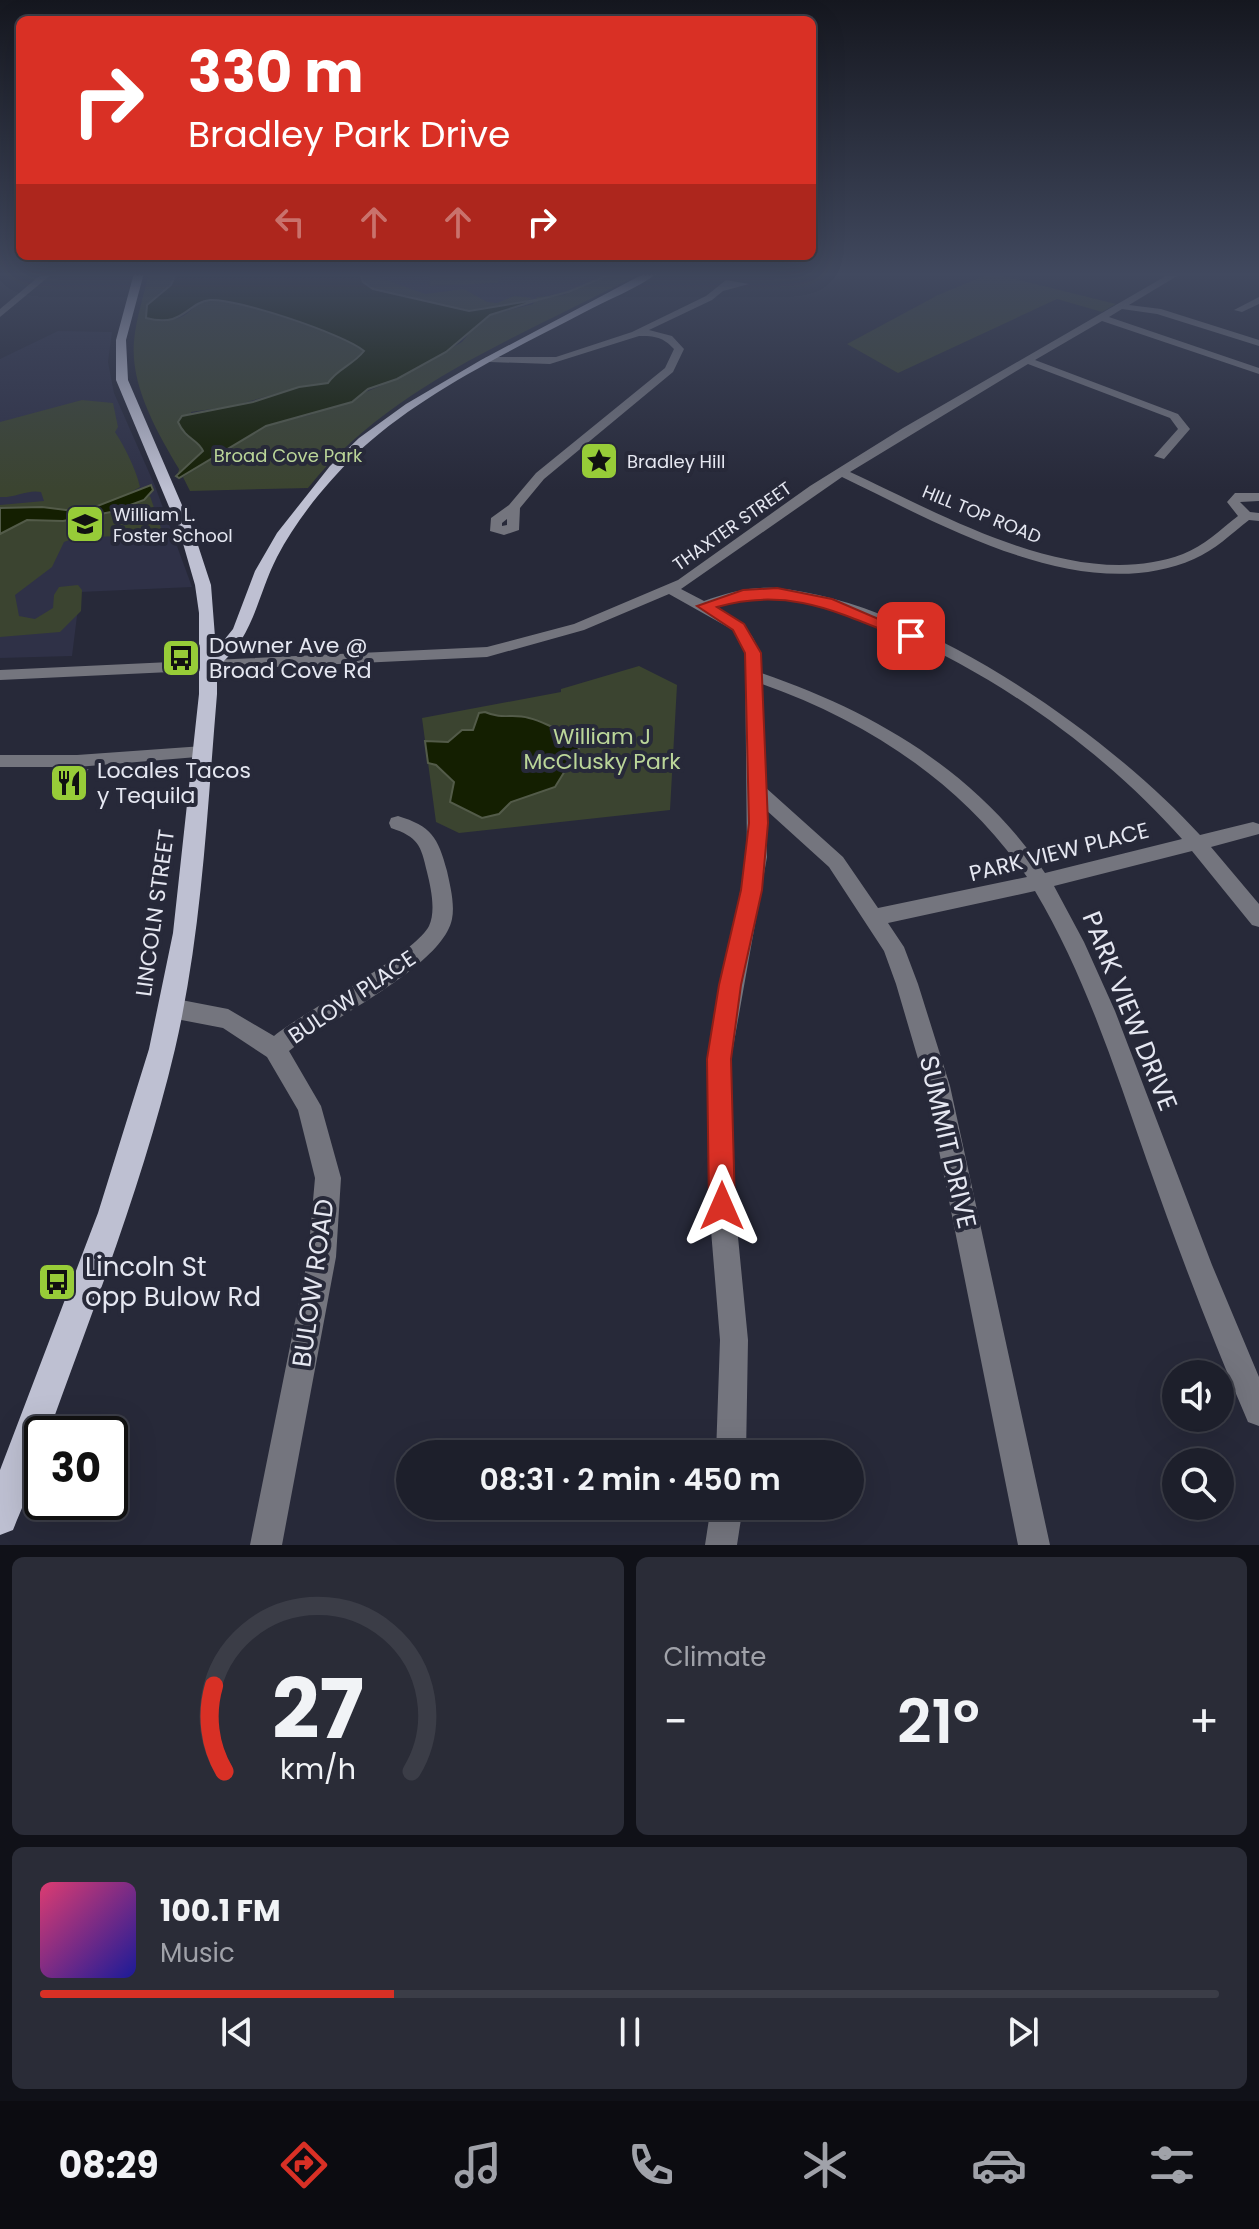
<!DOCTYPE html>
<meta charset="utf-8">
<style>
:root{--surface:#1d1f2b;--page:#2a2c37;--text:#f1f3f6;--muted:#a0a2a9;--line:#3b3d47;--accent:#d93025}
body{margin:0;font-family:Poppins,sans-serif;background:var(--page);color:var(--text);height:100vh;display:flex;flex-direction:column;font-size:30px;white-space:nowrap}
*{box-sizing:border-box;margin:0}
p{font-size:26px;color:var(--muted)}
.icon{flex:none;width:44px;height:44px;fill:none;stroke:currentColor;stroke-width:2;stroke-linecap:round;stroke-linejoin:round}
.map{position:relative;height:1545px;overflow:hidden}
.side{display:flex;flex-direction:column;gap:12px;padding:12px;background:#101118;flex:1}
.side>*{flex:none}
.hud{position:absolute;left:16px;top:16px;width:800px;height:244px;border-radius:12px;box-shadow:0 8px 32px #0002,0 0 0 2px var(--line);background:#d93025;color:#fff;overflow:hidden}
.fabs{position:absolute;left:1162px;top:1360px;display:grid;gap:16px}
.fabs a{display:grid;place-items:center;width:72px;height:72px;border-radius:50%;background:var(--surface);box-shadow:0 8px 32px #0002,0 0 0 2px var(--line);font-size:40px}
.speed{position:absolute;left:24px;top:1416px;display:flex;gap:16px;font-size:40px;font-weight:700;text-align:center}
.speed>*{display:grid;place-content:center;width:104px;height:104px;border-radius:50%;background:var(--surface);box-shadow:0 8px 32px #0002,0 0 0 2px var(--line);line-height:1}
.speed .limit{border:4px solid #111;border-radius:12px;background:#fff;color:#111}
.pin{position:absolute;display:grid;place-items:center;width:68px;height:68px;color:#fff;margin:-34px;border-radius:16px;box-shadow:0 4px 12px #0006}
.me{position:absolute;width:88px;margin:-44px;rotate:0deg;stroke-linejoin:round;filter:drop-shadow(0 0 6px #0008)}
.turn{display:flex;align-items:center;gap:28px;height:168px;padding:0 40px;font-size:36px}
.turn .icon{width:104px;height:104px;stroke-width:2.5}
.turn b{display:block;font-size:56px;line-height:68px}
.lanes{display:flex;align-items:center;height:76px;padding:0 40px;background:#0003;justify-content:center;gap:40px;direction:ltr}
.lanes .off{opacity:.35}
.big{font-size:60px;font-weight:600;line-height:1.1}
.side .card{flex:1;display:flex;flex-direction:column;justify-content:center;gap:12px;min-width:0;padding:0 28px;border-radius:12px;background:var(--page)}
.side .dial{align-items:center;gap:0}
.dial svg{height:208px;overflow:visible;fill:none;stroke:var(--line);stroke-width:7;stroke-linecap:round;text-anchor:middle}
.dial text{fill:var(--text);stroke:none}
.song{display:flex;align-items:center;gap:24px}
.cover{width:96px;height:96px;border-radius:12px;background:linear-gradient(135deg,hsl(340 70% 55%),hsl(240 70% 35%))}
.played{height:8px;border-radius:4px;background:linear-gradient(90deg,var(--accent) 30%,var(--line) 30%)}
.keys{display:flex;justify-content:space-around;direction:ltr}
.heat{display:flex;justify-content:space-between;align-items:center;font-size:44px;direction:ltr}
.side .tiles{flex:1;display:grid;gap:12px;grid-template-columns:1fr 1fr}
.card:last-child{grid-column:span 2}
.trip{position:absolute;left:396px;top:1440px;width:468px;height:80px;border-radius:40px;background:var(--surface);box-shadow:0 8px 32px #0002,0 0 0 2px var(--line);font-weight:600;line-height:80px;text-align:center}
.tab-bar{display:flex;height:128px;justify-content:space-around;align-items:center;background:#0c0c11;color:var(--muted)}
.tab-bar .icon{width:56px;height:56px}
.tab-bar .on{color:var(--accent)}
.tab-bar b{font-size:36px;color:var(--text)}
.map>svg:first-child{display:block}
.built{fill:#2f3147}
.green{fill:#3b4430}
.water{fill:#141f01;stroke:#535b49;stroke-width:2}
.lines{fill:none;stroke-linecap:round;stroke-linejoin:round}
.stream{stroke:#535b49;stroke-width:2}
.building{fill:#3b3d4e;stroke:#6e7184;stroke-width:2}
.minor{fill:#74757e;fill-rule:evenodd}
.major{fill:#bec0d2;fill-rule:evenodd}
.route{fill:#d93025;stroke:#8d1f18;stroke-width:2}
.labels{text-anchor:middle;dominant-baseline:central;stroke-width:8;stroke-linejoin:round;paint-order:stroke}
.far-park-label{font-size:18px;fill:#bbd699;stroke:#272939}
.far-poi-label{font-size:18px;fill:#e5e7f1;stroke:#272939;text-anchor:start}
.far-street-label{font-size:18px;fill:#e5e7f1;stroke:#272939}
.poi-label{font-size:22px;fill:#e5e7f1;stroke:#272939;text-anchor:start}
.park-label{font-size:22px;fill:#bbd699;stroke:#272939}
.street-label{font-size:22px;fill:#e5e7f1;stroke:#272939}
.near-street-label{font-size:26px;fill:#e5e7f1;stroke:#272939}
.near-poi-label{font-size:26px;fill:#e5e7f1;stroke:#272939;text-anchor:start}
</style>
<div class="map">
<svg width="1259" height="1545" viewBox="0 0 1259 1545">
<rect width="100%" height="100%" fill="#272939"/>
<g class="built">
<polygon points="607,273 563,295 469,311 360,274"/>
<polygon points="58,331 112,332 108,362 114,393 155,486 192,587 80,592 72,656 0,658 0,359"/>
</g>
<g class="green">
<path d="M149,273H176L171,285L158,294L150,320C160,319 172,321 181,317C191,313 195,303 206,301C232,296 343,334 364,351L328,383L299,387L233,406L191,412L203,451L178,474L179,469C157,432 130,385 134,341C136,318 144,295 149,273Z"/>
<polygon points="367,273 425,294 464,289 487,302 497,303 514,296 532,298 520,304 469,311 373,289 363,282 360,274"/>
<polygon points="431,273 503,273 497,283 429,286"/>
<path d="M607,273H641C527,334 390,384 308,488L190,491L183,477L266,425L310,415L397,379L462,342L475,326L490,315L533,304L537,297L564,295Z"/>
<polygon points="991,273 1116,304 1102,312 1057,299 898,373 847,344 938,295"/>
<path d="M82,400L113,403L118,427L115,432C125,447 136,470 140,487L113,502L82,512L42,507L0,508V505L44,501L41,492C28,489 15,498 0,497V422Z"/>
<polygon points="150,496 161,528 158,534 75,538 64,542 52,567 15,595 19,616 35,619 53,608 54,595 59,587 78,585 82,590 81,611 60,632 0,637 0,534 21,521 85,518 111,512"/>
<polygon points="639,666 677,685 670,810 459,833 436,822 422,718 561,692 561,689"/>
</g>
<g class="water">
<path d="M176,273H360L363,282L373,289L469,311L541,299L490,315L446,352L397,379L368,389L352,402L266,426L179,478L176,476L203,451C198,439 186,440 178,422L182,416L253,402L299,387L328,383C337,369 353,365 364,351C344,334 236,298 210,300C186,303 184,328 146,318L147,305L171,285Z"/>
<polygon points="151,485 153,490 144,500 111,512 63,521 27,520 0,534 0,508 42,507 82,512"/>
<path d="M485,712C503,720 512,713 529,718C546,722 553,730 572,733L581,745L555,787L511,802L499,814L482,818L450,802L454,782L436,765L428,763L425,741L448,742L462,730H473L479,713Z"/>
</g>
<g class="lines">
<polyline class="stream" points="541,299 568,292 613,273"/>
</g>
<polygon class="building" points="87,770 79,790 54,792 66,771"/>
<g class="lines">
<g class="minor">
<polygon points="43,273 53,273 0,317 0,309"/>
<path d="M1171,273H1182L1129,305L1161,309L1259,340V346L1157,314L1122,309L1109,317L1259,368V374L1102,321L1035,360L1178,414L1190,429L1164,459L1154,456L1178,429L1170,418L1028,364L850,472C944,515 1077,594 1183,554C1204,546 1221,529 1238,516L1227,502L1235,493H1259V501L1240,502L1250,512L1259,513V521L1249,520C1231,534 1215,550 1194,559C1083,608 940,524 842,477L681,589L704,601C726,593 751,586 775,588C917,600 1106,732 1200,835L1253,822L1259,824V834L1211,847L1259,904V927L1252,925L1192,851L1054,886L1084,942L1115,1011L1212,1265L1259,1377V1426L1248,1422C1211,1336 1178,1249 1147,1161C1115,1069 1085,975 1035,891L888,923L904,947L918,984L950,1086L1050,1545H1018L926,1086L896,984L884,951L829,867L765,809L767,857L731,1059L735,1206L748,1340L746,1454H716L720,1340L709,1206L707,1059L747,857L745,653L733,630L669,594L584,630L487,657L0,680V670L487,647L574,624L678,580L810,486L903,428ZM775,596C922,621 1084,728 1182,839L1045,873C977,772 875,712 761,673C760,634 746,625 714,607L748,598ZM762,684C869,722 962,783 1027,877L878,908L843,857L765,787Z"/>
<path d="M726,280L749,284L723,291L712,300L649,330L672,336L684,349L673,372L544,479L520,508L519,530L504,535L490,531L491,518L509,505L536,473L665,368L674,349C663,337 655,336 639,336L550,364L490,362L485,359L486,357H556L632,332L706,296ZM507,519V525L502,526V523Z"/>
<polygon points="1259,297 1259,304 1242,312 1234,310"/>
<polygon points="203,746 209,748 212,752 209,756 77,767 0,767 0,755 77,755"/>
<path d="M398,816C431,826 438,837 447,871C450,885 455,904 452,919C443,966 328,1020 289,1051L321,1106L341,1178L336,1257L282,1545H250L308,1257L315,1178L298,1110L267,1057L223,1028L171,1018L163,1015L160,1008L163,1001L171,998L228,1009L274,1036C306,1010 414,955 429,926C436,911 431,888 427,872C421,845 418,837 391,828L389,823L391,818Z"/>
<polygon points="711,1506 743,1506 737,1545 705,1545"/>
</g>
<path class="major" d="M134,273H144L126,340L128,380L194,533L211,585L216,650L233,629L255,571L277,533L330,466L359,438L406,404L481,360L645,273H658C636,289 607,300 583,313C508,352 416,396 355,455C326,484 296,520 277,557C257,596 254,638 217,667V694C207,812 202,933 175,1049C144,1180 94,1307 48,1434H42C42,1466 25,1500 13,1530L0,1535V1470L98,1213L149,1049L173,933L199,694V613L195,585L180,533L116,380V340Z"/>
</g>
<linearGradient id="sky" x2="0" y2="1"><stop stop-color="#15171f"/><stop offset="0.56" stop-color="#41495f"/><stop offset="1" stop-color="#41495f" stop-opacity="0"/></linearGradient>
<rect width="1259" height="490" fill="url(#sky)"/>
<path class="route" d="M777,588L832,599L918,636L905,639C839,613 789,586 717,607L744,624L761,653L768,823L762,890L741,985L731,1059L735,1206L731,1215L722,1219L712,1215L709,1206L707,1059L719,985L741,890L749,823L745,653L733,630L697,606L743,590Z"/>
<defs>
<symbol id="sight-square" viewBox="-11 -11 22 22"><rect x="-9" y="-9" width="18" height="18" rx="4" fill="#97cc38" stroke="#272939"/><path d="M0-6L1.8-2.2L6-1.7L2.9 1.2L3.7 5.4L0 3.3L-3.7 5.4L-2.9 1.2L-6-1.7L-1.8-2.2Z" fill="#111"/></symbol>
<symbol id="school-square" viewBox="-11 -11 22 22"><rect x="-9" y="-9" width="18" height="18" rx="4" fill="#97cc38" stroke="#272939"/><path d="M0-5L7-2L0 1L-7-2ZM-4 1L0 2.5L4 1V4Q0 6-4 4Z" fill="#111"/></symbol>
<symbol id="bus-square" viewBox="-11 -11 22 22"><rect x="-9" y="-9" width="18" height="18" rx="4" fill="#97cc38" stroke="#272939"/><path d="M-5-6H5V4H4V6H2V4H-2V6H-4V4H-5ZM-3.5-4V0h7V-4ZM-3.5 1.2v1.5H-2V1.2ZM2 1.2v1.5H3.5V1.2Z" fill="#111"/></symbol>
<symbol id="restaurant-square" viewBox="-11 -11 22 22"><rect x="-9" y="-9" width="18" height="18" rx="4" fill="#97cc38" stroke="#272939"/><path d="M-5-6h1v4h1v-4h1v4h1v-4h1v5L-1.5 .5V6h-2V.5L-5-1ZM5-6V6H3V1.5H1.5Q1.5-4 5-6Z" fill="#111"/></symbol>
</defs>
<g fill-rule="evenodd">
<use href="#sight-square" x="577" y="439" width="44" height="44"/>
<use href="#school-square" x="63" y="502" width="44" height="44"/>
<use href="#bus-square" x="159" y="636" width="44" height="44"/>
<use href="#restaurant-square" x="47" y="761" width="44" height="44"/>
<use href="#bus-square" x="35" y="1260" width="44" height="44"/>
</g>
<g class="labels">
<g class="far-park-label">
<text x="288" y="455">Broad Cove Park</text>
</g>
<g class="far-poi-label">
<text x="627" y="461">Bradley Hill</text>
<text x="113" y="514">William L.<tspan x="113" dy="21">Foster School</tspan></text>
</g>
<g class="far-street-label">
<text transform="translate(982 514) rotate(22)">HILL TOP ROAD</text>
<text transform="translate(732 526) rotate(-35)">THAXTER STREET</text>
</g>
<g class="poi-label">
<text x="209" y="645">Downer Ave @<tspan x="209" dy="25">Broad Cove Rd</tspan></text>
<text x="97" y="770">Locales Tacos<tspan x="97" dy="25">y Tequila</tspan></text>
</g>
<g class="park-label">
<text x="602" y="736">William J<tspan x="602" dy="25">McClusky Park</tspan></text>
</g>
<g class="street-label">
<text transform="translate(1059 852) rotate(-14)">PARK VIEW PLACE</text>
<text transform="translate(155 913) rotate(-82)">LINCOLN STREET</text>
<text transform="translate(352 997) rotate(-34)">BULOW PLACE</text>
</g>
<g class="near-street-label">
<text transform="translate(1130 1011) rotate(68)">PARK VIEW DRIVE</text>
<text transform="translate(948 1142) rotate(77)">SUMMIT DRIVE</text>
<text transform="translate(313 1283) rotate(-82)">BULOW ROAD</text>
</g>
<g class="near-poi-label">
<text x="85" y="1267">Lincoln St<tspan x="85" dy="30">opp Bulow Rd</tspan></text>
</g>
</g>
</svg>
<div class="fabs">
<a><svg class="icon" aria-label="sound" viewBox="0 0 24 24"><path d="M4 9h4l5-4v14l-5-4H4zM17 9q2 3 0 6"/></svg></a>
<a><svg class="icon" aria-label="search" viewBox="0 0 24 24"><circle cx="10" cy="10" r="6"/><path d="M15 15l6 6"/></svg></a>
</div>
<div class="speed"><div class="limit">30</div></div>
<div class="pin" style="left:911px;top:636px;background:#d93025"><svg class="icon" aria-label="arrive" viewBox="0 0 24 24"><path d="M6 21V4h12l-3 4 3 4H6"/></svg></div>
<svg class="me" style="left:722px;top:1206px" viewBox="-20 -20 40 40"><path d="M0-17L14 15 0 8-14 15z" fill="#d93025" stroke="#fff" stroke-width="4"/></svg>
<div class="trip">08:31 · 2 min · 450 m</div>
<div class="hud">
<div class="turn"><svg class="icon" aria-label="right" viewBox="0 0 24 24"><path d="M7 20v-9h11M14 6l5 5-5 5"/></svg><div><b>330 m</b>Bradley Park Drive</div></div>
<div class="lanes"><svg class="icon off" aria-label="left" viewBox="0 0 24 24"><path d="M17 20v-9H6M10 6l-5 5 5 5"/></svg><svg class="icon off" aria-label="ahead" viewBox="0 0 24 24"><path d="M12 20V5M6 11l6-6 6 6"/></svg><svg class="icon off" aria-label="ahead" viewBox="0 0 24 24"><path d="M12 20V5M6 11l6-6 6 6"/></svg><svg class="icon" aria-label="right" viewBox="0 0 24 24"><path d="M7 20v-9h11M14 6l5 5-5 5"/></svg></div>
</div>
</div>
<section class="side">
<div class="tiles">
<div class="card dial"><svg viewBox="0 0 100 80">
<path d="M14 69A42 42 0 1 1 86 69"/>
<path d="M14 69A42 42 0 0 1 10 36" stroke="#d93025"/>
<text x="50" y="56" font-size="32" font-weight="700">27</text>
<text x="50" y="72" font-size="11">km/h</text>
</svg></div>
<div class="card"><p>Climate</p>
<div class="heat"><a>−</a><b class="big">21°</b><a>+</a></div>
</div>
<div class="card">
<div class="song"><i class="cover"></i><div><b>100.1 FM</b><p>Music</p></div></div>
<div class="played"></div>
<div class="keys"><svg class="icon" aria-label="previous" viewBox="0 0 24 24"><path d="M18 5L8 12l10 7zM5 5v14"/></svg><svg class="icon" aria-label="pause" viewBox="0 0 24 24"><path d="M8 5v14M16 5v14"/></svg><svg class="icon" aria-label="next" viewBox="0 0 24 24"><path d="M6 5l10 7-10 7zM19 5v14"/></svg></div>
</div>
</div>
</section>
<nav class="tab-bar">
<b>08:29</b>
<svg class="icon on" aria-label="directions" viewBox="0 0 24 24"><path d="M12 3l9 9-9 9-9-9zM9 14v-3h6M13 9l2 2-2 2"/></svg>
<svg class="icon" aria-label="music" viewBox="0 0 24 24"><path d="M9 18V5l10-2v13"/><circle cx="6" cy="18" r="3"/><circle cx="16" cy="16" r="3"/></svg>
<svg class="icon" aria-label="phone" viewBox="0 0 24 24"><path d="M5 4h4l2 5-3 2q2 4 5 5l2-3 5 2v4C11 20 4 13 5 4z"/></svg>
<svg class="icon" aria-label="climate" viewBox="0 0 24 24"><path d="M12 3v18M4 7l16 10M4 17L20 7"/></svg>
<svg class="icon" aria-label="car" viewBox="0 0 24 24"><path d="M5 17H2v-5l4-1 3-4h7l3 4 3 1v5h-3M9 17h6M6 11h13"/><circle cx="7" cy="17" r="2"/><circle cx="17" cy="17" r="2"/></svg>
<svg class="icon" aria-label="filters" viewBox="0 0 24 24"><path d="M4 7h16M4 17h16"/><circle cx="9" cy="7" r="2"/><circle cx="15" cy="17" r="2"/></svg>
</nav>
